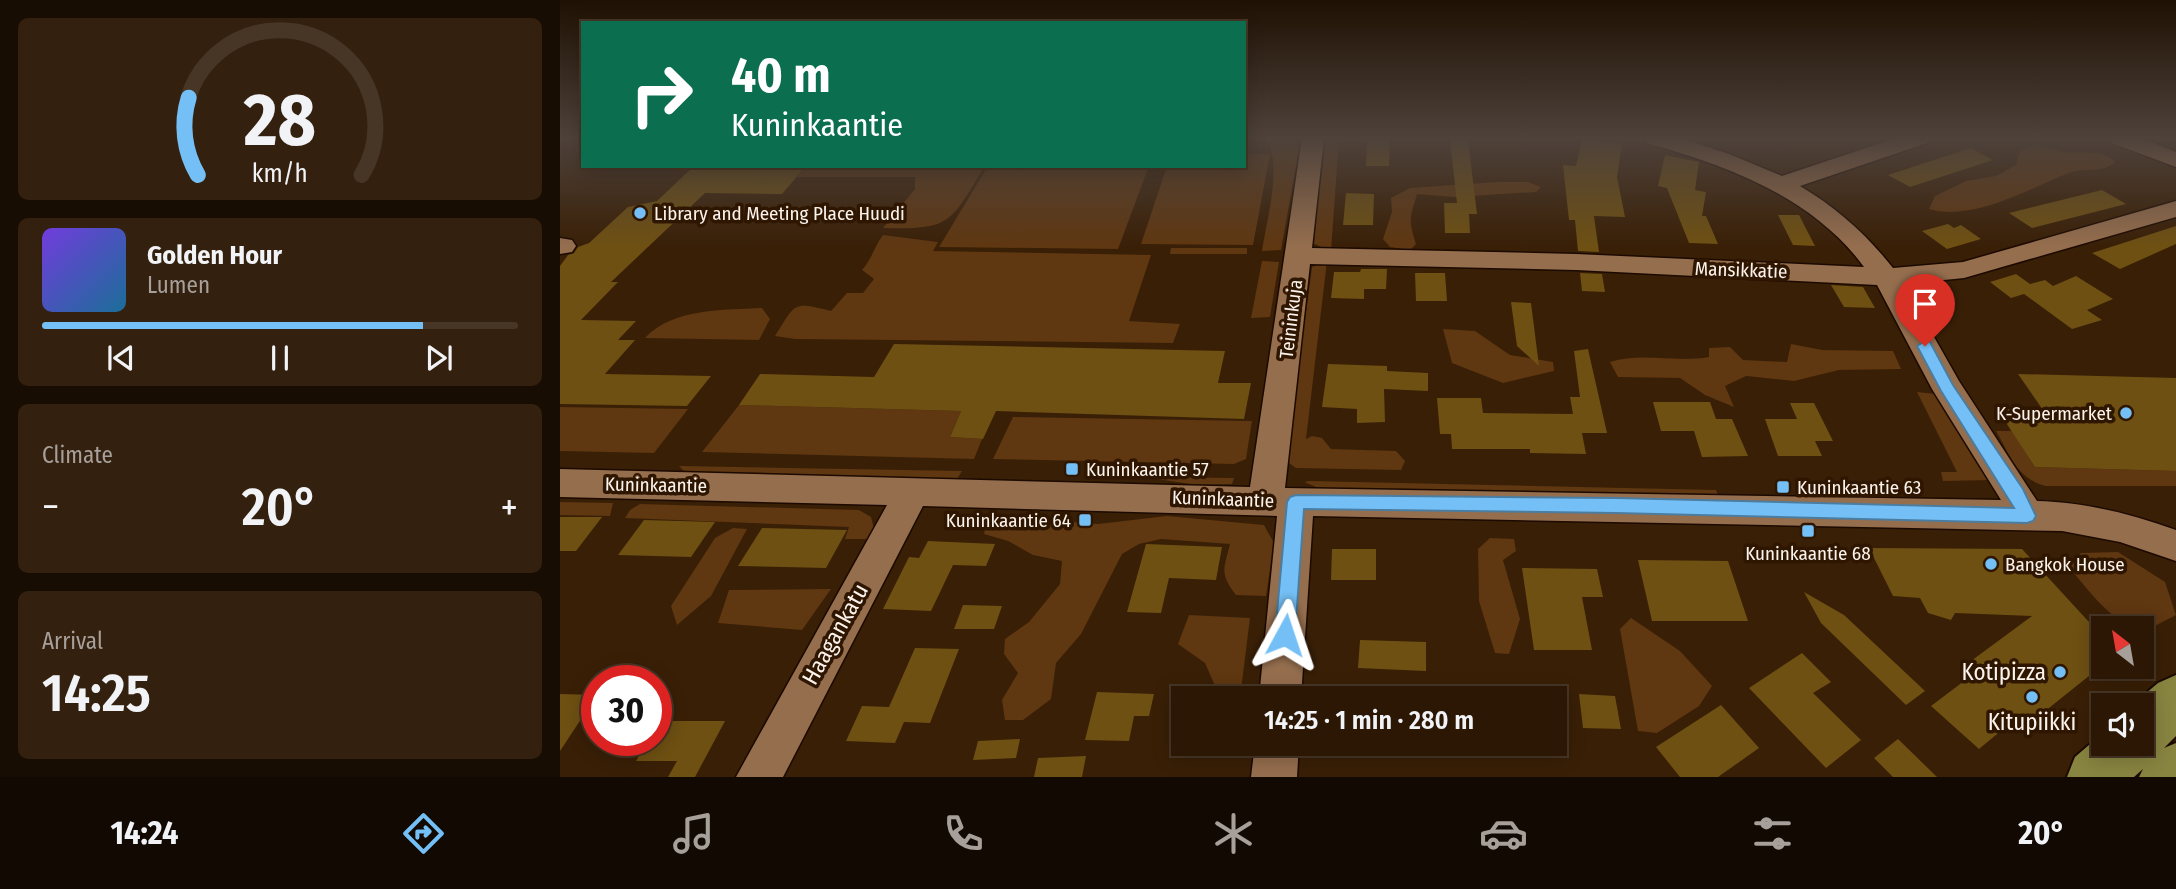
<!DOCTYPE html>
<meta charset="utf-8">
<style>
:root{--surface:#2b1704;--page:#33200e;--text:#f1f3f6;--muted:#a69f9a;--line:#473626;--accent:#74c0f6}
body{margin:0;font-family:"Fira Sans Condensed",sans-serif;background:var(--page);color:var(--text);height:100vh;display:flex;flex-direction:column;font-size:26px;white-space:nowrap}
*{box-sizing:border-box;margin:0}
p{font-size:23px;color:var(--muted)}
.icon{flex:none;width:38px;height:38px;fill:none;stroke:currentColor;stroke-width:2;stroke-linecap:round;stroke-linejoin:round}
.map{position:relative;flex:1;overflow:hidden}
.panel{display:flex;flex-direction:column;gap:18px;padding:18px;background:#180d02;width:560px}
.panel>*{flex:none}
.hud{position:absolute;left:21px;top:21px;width:665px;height:147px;border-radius:0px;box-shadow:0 4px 18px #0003,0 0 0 2px var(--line);background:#0b6e4f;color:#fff;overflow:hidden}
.needle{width:46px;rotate:329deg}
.fabs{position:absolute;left:1531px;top:616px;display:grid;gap:14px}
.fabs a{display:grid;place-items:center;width:63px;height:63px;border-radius:0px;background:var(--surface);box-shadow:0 4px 18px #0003,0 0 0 2px var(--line);font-size:35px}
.speed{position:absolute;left:21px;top:665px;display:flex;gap:14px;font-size:35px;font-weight:700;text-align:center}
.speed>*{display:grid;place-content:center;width:91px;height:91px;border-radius:50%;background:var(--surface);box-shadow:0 4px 18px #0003,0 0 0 2px var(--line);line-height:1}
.speed .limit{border:10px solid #d22;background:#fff;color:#111}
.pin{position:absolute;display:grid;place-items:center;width:60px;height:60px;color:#fff;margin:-72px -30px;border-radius:50% 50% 50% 0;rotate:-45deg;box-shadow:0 0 7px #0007}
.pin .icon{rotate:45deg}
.me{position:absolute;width:77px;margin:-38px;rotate:5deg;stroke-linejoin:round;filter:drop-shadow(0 0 5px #0008)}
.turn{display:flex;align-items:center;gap:24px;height:147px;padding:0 35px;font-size:32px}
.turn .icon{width:91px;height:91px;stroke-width:2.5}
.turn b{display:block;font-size:49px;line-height:60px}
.big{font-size:52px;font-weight:600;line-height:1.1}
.panel .tile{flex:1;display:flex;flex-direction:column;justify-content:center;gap:10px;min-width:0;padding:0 24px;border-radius:10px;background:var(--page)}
.panel .dial{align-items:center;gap:0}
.dial svg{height:182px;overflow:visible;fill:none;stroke:var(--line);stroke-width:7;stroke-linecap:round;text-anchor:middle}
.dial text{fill:var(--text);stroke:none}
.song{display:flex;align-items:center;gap:21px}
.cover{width:84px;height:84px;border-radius:10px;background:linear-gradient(135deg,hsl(260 70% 55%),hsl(200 70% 35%))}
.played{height:7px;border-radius:4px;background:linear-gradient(90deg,var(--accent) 80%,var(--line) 80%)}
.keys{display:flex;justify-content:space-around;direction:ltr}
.heat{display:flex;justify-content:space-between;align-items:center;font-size:38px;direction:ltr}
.trip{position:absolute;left:611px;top:686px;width:396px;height:70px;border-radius:0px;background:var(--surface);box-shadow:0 4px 18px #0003,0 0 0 2px var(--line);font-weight:600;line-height:70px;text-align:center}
.menu{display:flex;height:112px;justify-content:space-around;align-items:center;background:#110902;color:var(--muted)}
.menu .icon{width:49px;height:49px}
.menu .current{color:var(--accent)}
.menu b{font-size:32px;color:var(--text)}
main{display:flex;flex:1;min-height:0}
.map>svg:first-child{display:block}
.green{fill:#5f3711}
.building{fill:#6e5012}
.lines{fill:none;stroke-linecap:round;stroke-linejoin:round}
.minor-casing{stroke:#1c0a00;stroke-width:3}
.major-casing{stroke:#1c0a00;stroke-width:4}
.minor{fill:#956e4e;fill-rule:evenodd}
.major{fill:#888541;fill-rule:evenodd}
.route{fill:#74c0f6;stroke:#4b7da0;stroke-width:2}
.poi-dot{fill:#74c0f6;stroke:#2f1600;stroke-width:2.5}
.labels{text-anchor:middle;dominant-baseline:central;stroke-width:7;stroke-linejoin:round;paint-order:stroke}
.poi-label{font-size:19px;fill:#fcf3ec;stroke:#2f1600;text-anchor:start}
.street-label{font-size:19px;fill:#fcf3ec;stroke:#2f1600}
.near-street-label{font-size:23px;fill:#fcf3ec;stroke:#2f1600}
.near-poi-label{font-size:23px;fill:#fcf3ec;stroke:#2f1600;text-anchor:end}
</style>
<main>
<section class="panel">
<div class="tile dial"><svg viewBox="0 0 100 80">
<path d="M14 69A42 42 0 1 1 86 69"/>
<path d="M14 69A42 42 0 0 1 10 35" stroke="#74c0f6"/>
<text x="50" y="56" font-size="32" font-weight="700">28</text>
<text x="50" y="72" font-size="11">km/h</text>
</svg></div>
<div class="tile">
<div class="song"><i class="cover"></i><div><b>Golden Hour</b><p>Lumen</p></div></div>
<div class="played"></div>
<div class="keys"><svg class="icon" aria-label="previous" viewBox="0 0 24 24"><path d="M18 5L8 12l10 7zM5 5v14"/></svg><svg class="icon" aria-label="pause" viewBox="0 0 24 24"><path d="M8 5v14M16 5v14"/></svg><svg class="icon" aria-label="next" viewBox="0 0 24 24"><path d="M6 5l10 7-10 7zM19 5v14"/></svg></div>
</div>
<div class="tile"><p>Climate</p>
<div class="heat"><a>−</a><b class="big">20°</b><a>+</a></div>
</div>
<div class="tile"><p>Arrival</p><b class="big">14:25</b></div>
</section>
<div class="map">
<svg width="1616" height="777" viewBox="0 0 1616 777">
<rect width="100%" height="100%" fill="#391f06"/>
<g class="green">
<path d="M705,138H741L721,250L702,251C706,222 724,161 705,138Z"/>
<polygon points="766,138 779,138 771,251 752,243"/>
<path d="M1474,145C1484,147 1493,150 1502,152C1521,154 1541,148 1555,162C1541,174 1526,167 1509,173C1468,189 1413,222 1369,209L1375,196L1406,181L1436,176L1456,165L1460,151Z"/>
<polygon points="684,154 710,154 693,245 581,244 607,166 684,166"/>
<path d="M246,166H425C390,222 393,230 323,228L355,189V177H237Z"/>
<polygon points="428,166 589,166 558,249 379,247"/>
<path d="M938,182H968L981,187L976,192L894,197L857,194C850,218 848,219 856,244L850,250L830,247L823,239L832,212L831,198L850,188Z"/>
<path d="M323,235L378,242L373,251L591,255L569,321L620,324L613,343L235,339L215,336C236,303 232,301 271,311L287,293H303L314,279L302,270C312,259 314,247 323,235Z"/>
<polygon points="611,248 687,248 687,254 610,254"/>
<polygon points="702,261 719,262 710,317 691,318"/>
<polygon points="767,261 746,439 752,436 762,438 771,449 836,451 845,461 841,470 736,468 726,461 752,267"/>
<path d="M202,308L210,319L199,340L85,338C112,308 165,310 202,308Z"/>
<polygon points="883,329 915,331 950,355 993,362 994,371 943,383 892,363"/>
<path d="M1231,344L1262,350L1333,351L1341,369L1279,370L1234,381L1186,376L1165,386L1174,407L1145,395L1120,378L1058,377L1050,362C1082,352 1116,363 1149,357V348L1170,347L1183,360L1227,362Z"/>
<polygon points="1357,392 1376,394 1433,480 1383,481 1381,472 1397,472"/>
<polygon points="179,405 401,411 390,437 422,439 414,459 142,452"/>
<polygon points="0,407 128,409 94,453 0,451"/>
<polygon points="453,417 692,421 686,459 674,464 433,459"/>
<path d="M1436,431H1452L1475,467L1616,471V486H1486C1457,479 1450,455 1436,431Z"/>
<polygon points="119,466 402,471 397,479 126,473"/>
<polygon points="583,477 674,478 672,484 637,485"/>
<polygon points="750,481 1156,490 1158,495 761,489 744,482"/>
<polygon points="0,502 53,503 50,516 0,515"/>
<polygon points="80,504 299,510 311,517 315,533 311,539 285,539 289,527 65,518 70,510"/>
<path d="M439,516L538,524L607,516L704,525L714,543L706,596L676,595C659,573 664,569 670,544L601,539L579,544L562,554L521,634L496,663L491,699L463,720H445L442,700L458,673L444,654L445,639L469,622L500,584L502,561L473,555L448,541L424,534L427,520Z"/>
<polygon points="173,528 187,529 151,596 117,625 111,606 155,538"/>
<polygon points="930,538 954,539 956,551 943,560 960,619 949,654 935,653 919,601 918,549"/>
<path d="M1558,552L1605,582L1616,615L1583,632L1582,628C1554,628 1525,585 1507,565L1521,553Z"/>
<polygon points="271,589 242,630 158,623 169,590"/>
<polygon points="629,615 690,618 680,698 657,698 660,697 645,663 618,644"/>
<polygon points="1071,618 1120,651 1152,686 1139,706 1097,733 1078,731 1060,629"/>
</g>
<g class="building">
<polygon points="807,138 830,138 829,166 806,166"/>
<polygon points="1022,139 1062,144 1057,177 1065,217 1034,216 1039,252 1018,251 1015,220 1009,220 1003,165 1016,166"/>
<polygon points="890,140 908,140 917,214 909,214 910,233 885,233 884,203 897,203"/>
<polygon points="1411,148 1433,160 1350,187 1328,175"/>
<polygon points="1105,155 1139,162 1135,190 1146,192 1142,216 1146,216 1158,244 1129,243 1107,188 1098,186"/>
<polygon points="134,166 246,166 222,194 145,193 51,282 58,282 21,320 76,321 58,340 75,340 45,374 151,376 127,406 0,404 0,266 8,255 14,253 18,247 29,243 68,207 97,201"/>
<polygon points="1542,190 1566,204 1472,228 1449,213"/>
<polygon points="786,193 814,194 813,225 783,225"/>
<polygon points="1218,215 1239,215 1255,246 1233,245"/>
<polygon points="1388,224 1394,228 1401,225 1421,239 1387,249 1362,231"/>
<polygon points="1616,226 1616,244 1560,269 1532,253"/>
<polygon points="801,269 827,269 826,289 804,289 804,299 771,298 774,272 800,272"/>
<polygon points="855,273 885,273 887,301 856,301"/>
<polygon points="1020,273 1042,274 1045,292 1022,291"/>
<polygon points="1456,274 1470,284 1485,280 1493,286 1516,276 1553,299 1527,310 1542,320 1512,329 1464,294 1451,298 1430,282"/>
<polygon points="1271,285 1303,287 1315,308 1284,307"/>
<polygon points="951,302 971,303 979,366 957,346"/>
<polygon points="334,344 665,351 658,383 691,383 684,419 436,411 423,439 390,437 401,411 179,405 200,374 314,377"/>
<polygon points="1028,349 1047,433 1022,433 1026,454 970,453 970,449 892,449 891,434 880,434 877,398 921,398 923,413 1013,414 1010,397 1020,397 1014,351"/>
<polygon points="768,364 827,366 827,371 868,373 868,391 824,389 825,422 797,423 797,409 762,407"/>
<polygon points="1458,374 1616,378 1616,471 1475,467 1437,409 1483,410"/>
<polygon points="1093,402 1150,402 1156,419 1172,419 1188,456 1142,457 1134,431 1101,431"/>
<polygon points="1230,403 1254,403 1273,441 1255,441 1262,456 1218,456 1205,419 1237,419"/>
<polygon points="0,517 42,517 16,551 0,551"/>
<polygon points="84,520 155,522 131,557 58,555"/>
<polygon points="202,528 287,530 266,568 178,566"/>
<polygon points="368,541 435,544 426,566 393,565 371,611 323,609 349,557 359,558"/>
<polygon points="586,544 662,547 656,580 609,578 601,613 567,612"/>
<polygon points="1309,548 1462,549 1540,634 1544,643 1544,664 1470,723 1460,715 1419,749 1371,706 1420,669 1411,661 1472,616 1395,613 1391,620 1368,613 1360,598 1333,596"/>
<polygon points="772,549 816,549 816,580 771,580"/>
<polygon points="1078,560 1168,561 1188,621 1092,621"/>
<polygon points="962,568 1037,569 1043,597 1022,597 1032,650 974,650"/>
<polygon points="1244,592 1284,615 1365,691 1346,705 1261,623"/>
<polygon points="403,605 442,606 434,629 394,629"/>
<polygon points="800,640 866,642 866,671 798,668"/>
<polygon points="355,648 399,649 370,723 344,722 335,743 286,741 302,706 329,707"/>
<polygon points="1242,653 1271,682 1253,693 1301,740 1266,768 1189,688"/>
<polygon points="537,692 594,694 589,716 574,716 569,741 525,740"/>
<polygon points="0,694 37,695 0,751"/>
<polygon points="1019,694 1055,696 1061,729 1023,728"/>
<polygon points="1161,705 1199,748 1158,777 1120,777 1096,747"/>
<polygon points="96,721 165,721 135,777 108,777 117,761 76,761 88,740 96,740"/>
<polygon points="460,739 456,758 413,760 418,741"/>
<polygon points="1338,739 1377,777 1333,777 1314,758"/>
<polygon points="526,756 522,777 474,777 478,758"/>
</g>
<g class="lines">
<defs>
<g id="minor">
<path d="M742,138H764L752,248L1016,254L1304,267C1253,197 1168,166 1087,143L1084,138H1121L1169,154L1222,176L1336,138H1370L1367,143L1240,186C1277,208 1306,234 1333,268L1403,262L1616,201V217L1404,278L1344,284L1399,381L1477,501C1525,502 1571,514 1616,530V561L1560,542L1502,531L753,516L741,698H699L717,516L363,506L223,777H176L327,505L0,497V469L690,487ZM750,264L1016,270L1317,285L1372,389L1441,500L725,488Z"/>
<polygon points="1549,138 1581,138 1616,152 1616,167 1552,143"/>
<polygon points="0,238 12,240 16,246 12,252 0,254"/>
<polygon points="695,744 739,744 737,777 691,777"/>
</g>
<polygon id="major" points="1616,675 1616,736 1604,748 1616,743 1616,777 1579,777 1583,769 1574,777 1507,777 1515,757 1544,732 1544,744 1582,744 1582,705 1572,705 1598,683"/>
</defs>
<use href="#minor" class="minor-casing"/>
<use href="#major" class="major-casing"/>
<use href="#minor" class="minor"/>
<use href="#major" class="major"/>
</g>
<linearGradient id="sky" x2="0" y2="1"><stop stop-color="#1f1103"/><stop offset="0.56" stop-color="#4e423b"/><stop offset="1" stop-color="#4e423b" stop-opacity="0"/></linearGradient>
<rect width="1616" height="247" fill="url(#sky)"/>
<polygon class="route" points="1365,341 1370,342 1393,385 1463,489 1476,516 1473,521 1467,523 1056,513 744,509 735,635 732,642 725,644 718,642 715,635 727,502 730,497 736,495 1056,498 1454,508 1381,391 1357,346"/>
<g class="poi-dot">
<circle cx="80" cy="213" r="7"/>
<circle cx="1566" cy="413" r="7"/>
<rect x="505" y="462" width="14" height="14" rx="3.5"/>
<rect x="1216" y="480" width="14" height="14" rx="3.5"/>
<rect x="518" y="513" width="14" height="14" rx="3.5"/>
<rect x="1241" y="524" width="14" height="14" rx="3.5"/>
<circle cx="1431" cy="564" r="7"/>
<circle cx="1500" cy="672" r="7"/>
<circle cx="1472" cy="697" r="7"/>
</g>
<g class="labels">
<g class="poi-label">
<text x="94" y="213">Library and Meeting Place Huudi</text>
<text x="1552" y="413" text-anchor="end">K-Supermarket</text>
<text x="526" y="469">Kuninkaantie 57</text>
<text x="1237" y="487">Kuninkaantie 63</text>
<text x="511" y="520" text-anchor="end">Kuninkaantie 64</text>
<text x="1248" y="553" text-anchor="middle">Kuninkaantie 68</text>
<text x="1445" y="564">Bangkok House</text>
</g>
<g class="street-label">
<text transform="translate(1181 270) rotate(2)">Mansikkatie</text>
<text transform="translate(731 319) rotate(-83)">Teininkuja</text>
<text transform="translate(96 485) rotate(1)">Kuninkaantie</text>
<text transform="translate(663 499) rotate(2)">Kuninkaantie</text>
</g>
<g class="near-street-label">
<text transform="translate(275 634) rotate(-61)">Haagankatu</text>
</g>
<g class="near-poi-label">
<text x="1486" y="672">Kotipizza</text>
<text x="1472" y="722" text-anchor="middle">Kitupiikki</text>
</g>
</g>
</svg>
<div class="fabs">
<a><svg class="needle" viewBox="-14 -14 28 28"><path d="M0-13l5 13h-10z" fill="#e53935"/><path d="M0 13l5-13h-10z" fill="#a69f9a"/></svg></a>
<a><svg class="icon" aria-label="sound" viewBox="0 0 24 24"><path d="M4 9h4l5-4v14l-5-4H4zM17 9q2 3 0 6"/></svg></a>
</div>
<div class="speed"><div class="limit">30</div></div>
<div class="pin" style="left:1365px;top:346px;background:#d93025"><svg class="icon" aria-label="arrive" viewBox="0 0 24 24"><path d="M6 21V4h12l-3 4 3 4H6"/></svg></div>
<svg class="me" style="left:725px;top:635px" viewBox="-20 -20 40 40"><path d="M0-17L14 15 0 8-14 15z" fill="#74c0f6" stroke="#fff" stroke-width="4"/></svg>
<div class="trip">14:25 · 1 min · 280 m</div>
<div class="hud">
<div class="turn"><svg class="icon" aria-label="right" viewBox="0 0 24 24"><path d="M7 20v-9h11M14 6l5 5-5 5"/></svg><div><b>40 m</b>Kuninkaantie</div></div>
</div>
</div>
</main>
<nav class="menu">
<b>14:24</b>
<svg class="icon current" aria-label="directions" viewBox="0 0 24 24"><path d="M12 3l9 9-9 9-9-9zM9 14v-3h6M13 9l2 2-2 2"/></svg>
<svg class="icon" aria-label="music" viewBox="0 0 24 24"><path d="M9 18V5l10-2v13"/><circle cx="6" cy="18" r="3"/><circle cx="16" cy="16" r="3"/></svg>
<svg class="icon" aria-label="phone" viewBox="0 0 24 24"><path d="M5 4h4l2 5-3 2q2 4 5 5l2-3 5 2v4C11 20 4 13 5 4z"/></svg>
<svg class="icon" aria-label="climate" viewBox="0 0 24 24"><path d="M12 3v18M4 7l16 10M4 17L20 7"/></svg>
<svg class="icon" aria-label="car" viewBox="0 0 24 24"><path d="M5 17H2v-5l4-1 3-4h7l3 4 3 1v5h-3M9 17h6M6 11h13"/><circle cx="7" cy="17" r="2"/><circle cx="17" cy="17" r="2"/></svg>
<svg class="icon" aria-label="filters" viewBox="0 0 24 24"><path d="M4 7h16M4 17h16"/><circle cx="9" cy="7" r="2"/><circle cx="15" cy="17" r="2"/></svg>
<b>20°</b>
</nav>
